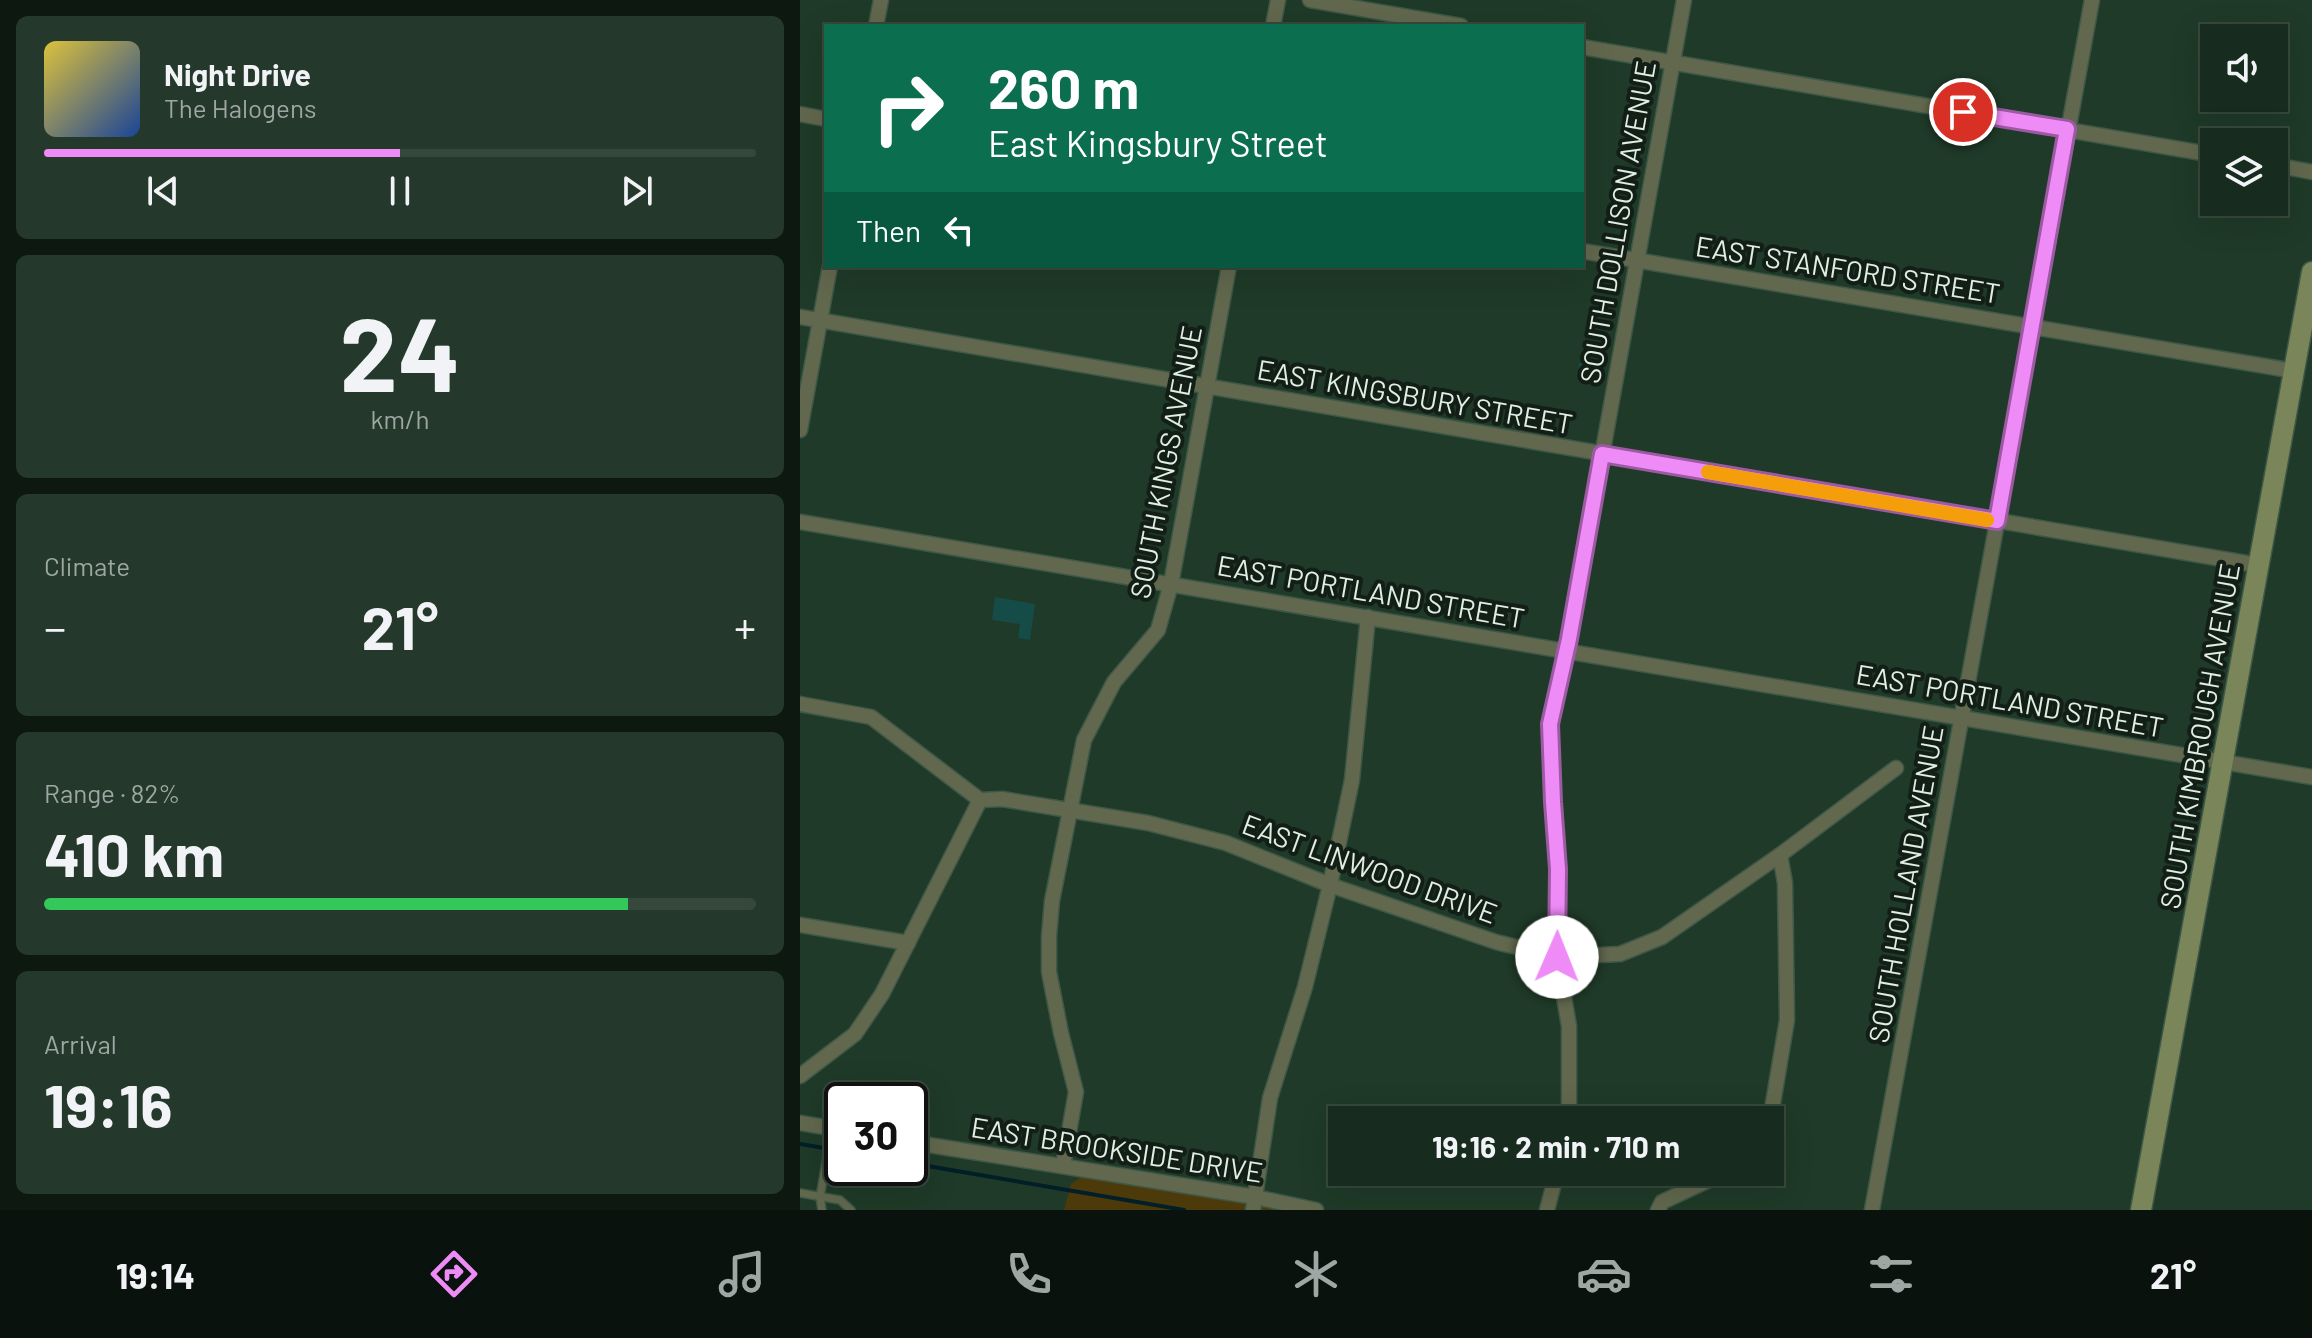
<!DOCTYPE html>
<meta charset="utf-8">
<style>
:root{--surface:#172c1e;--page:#24382b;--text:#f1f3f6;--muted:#9ea7a4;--line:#36483c;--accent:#ef8bf7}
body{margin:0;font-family:Barlow,sans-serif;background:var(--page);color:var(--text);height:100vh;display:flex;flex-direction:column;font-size:30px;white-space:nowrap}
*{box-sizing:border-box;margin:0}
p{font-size:26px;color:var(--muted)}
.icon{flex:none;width:44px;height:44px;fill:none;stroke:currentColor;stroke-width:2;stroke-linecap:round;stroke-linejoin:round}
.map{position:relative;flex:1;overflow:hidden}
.sheet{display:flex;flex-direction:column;gap:16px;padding:16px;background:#0d1810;width:800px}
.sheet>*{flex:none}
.guide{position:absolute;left:24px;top:24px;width:760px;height:244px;border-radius:0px;box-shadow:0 8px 32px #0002,0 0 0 2px var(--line);background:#0b6e4f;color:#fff;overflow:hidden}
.buttons{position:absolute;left:1400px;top:24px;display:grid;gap:16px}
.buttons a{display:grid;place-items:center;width:88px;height:88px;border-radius:0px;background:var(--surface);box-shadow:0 8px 32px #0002,0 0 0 2px var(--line);font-size:40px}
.speed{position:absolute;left:24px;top:1082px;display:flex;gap:16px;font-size:40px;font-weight:700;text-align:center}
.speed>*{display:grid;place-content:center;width:104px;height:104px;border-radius:50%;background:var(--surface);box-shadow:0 8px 32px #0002,0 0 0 2px var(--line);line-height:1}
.speed .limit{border:4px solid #111;border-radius:12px;background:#fff;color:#111}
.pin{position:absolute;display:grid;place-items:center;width:68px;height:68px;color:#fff;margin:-34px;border:4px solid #fff;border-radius:50%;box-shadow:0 2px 8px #0007}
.me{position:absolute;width:88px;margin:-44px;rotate:1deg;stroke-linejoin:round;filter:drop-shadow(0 0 6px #0008)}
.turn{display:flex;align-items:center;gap:28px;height:168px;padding:0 32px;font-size:36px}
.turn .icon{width:104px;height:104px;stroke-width:2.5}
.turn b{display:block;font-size:56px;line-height:68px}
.then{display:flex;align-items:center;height:76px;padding:0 32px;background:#0003;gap:16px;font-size:30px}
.big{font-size:60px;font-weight:700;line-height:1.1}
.sheet .tile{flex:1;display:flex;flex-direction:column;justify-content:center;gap:12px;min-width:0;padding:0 28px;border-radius:12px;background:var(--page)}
.sheet .dial{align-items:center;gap:0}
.dial b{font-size:104px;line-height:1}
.song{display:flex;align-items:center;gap:24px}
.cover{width:96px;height:96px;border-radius:12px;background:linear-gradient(135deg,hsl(50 70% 55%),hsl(220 70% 35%))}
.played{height:8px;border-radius:4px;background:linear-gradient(90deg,var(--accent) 50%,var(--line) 50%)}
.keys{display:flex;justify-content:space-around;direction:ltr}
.heat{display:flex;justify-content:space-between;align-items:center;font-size:44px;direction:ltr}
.charge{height:12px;border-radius:6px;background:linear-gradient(90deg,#34c759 82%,var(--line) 0)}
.trip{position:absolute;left:528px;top:1106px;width:456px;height:80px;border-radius:0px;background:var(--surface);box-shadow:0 8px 32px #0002,0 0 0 2px var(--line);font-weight:700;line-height:80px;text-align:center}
.tab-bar{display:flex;height:128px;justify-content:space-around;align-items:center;background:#09120c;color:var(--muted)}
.tab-bar .icon{width:56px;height:56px}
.tab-bar .selected{color:var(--accent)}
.tab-bar b{font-size:36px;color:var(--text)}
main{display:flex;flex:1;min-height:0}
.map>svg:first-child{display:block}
.green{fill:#4d3a0b}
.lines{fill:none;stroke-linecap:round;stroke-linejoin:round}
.stream{stroke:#021e27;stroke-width:4}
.building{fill:#154c48}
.service-casing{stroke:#3e5746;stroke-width:10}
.minor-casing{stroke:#3e5746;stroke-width:17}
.secondary-casing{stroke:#3e5746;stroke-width:23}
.service{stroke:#61684d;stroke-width:7}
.minor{stroke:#61684d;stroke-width:14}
.secondary{stroke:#7a8559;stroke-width:20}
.route-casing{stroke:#9b5aa1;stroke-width:20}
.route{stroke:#ef8bf7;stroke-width:14}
.slow{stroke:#f59e0b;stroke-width:14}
.labels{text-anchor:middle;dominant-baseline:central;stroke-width:8;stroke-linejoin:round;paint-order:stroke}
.street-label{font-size:28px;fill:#dfefe3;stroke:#121e16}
</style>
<main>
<section class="sheet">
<div class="tile">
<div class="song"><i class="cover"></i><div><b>Night Drive</b><p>The Halogens</p></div></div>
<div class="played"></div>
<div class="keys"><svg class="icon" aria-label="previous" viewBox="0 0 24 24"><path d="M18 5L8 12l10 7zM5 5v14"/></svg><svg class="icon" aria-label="pause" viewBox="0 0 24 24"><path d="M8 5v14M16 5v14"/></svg><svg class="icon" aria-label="next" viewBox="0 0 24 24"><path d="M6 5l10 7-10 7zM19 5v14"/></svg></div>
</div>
<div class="tile dial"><b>24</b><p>km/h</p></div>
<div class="tile"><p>Climate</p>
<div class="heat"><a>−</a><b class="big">21°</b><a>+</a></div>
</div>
<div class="tile"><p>Range · 82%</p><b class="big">410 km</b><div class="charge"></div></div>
<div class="tile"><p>Arrival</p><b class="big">19:16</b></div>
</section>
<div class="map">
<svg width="1512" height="1210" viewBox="0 0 1512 1210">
<rect width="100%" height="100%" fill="#1f3a28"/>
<polygon class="green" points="289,1176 478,1208 484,1210 264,1210 271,1184 280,1178"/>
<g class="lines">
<g class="stream">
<polyline points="0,1144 42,1151"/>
<polyline points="110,1163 384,1210"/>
</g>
</g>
<g class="building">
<polygon points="779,363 796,366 793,380 777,377"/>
<polygon points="195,597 235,604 230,640 218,638 220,624 192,620"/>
</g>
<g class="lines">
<defs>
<g id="service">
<polyline points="0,1193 40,1200 51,1210"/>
<polyline points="22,1210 20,1197 32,1129"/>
</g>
<g id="minor">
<polyline points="510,0 661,26"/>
<polyline points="76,26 81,0"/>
<polyline points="473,26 478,0"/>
<polyline points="782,47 1414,155"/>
<polyline points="0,114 26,119"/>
<polyline points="1474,165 1512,172"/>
<polyline points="782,251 1494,371"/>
<polyline points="0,317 1458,565"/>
<polyline points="0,430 30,266"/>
<polyline points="0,522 1512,777"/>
<polyline points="0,704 71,717 180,800 202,799 348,823 426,843 530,885 696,942 757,957 820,954 862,937 980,855 1096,768"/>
<polyline points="0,925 108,943"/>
<polyline points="0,1076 55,1034 82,994 180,800"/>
<polyline points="769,1120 769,1026 757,957 758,869 753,802 750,724 769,639 884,0"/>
<polyline points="970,1121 987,1020 985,883 980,855"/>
<polyline points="0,1123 42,1130"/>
<polyline points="110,1142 455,1197 516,1210"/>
<polyline points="263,1166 276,1092 261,1033 249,972 249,936 252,901 284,740 314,682 358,630 371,584 429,266"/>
<polyline points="453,1210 470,1098 505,987 530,885 552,780 568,617"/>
<polyline points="747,1210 757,1172"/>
<polyline points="858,1210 862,1202 926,1172"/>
<polyline points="1072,1210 1292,0"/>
</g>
<polyline id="secondary" points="1341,1210 1512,272"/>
</defs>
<use href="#service" class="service-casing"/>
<use href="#minor" class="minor-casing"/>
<use href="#secondary" class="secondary-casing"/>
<use href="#service" class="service"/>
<use href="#minor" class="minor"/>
<use href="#secondary" class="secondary"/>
</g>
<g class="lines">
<defs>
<polyline id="route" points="757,957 758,869 753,802 750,724 769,639 802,454 1197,521 1267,129 1163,112"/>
</defs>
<use href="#route" class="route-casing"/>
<use href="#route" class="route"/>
<polyline class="slow" points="908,472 1187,520"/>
</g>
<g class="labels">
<g class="street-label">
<text transform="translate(817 222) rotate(-80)">SOUTH DOLLISON AVENUE</text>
<text transform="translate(1048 269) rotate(9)">EAST STANFORD STREET</text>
<text transform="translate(615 396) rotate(10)">EAST KINGSBURY STREET</text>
<text transform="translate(365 462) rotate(-79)">SOUTH KINGS AVENUE</text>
<text transform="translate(571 591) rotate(10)">EAST PORTLAND STREET</text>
<text transform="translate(1210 700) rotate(10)">EAST PORTLAND STREET</text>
<text transform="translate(1399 736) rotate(-80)">SOUTH KIMBROUGH AVENUE</text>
<text transform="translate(570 868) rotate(20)">EAST LINWOOD DRIVE</text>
<text transform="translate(1105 884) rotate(-80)">SOUTH HOLLAND AVENUE</text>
<text transform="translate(317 1149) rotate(9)">EAST BROOKSIDE DRIVE</text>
</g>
</g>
</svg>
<div class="buttons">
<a><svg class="icon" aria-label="sound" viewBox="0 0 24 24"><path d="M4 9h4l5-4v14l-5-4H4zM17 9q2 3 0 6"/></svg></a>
<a><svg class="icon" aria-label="layers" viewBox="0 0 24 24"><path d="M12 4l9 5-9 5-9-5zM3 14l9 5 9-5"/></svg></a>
</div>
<div class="speed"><div class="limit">30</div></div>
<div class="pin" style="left:1163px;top:112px;background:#d93025"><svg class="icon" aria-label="arrive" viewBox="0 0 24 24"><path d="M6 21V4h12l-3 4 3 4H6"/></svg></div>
<svg class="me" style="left:757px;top:957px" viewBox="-20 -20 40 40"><circle r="19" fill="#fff"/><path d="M0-13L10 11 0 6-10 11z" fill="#ef8bf7"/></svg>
<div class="trip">19:16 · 2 min · 710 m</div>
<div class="guide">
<div class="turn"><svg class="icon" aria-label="right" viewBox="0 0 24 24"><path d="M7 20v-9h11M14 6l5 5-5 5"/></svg><div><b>260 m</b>East Kingsbury Street</div></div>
<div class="then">Then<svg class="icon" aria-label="left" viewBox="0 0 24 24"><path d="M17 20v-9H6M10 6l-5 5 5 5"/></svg></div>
</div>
</div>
</main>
<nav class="tab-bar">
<b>19:14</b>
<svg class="icon selected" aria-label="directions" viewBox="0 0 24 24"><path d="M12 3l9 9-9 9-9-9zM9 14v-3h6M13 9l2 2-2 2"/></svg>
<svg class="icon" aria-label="music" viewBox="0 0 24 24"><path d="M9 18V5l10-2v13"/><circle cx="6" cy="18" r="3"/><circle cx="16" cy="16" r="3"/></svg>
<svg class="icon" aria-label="phone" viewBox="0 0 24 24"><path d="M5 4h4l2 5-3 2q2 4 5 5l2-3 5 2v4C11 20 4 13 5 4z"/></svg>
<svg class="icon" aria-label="climate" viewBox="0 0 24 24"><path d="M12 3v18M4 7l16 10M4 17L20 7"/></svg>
<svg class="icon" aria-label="car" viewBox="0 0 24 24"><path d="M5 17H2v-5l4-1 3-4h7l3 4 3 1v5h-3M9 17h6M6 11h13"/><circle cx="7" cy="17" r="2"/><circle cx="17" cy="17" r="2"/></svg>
<svg class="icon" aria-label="filters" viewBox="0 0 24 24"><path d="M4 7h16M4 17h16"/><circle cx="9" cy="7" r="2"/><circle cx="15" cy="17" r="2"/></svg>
<b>21°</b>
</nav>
